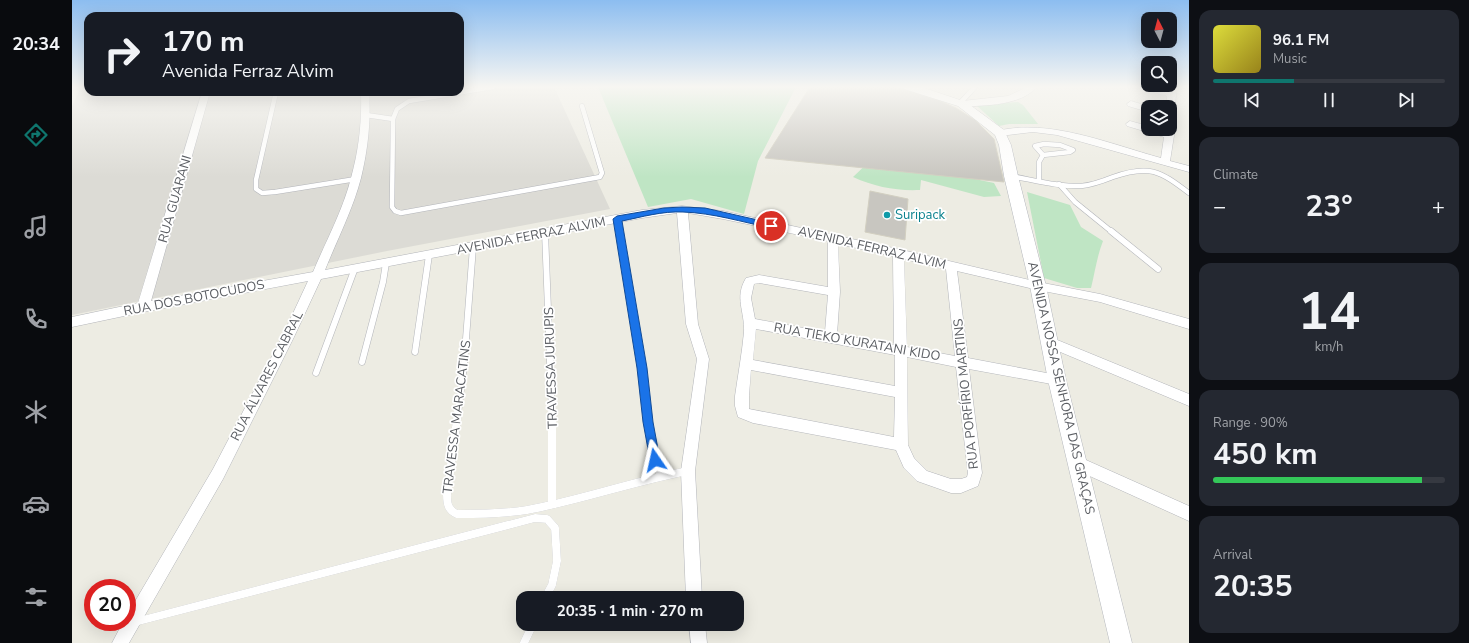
<!DOCTYPE html>
<meta charset="utf-8">
<style>
:root{--surface:#171b24;--page:#242831;--text:#f1f3f6;--muted:#9ea1a6;--line:#363941;--accent:#0f766e}
body{margin:0;font-family:"Nunito Sans",sans-serif;background:var(--page);color:var(--text);height:100vh;display:flex;flex-direction:column;font-size:15px;white-space:nowrap}
*{box-sizing:border-box;margin:0}
p{font-size:13px;color:var(--muted)}
.icon{flex:none;width:22px;height:22px;fill:none;stroke:currentColor;stroke-width:2;stroke-linecap:round;stroke-linejoin:round}
.map{position:relative;flex:1;overflow:hidden}
.panel{display:flex;flex-direction:column;gap:10px;padding:10px;background:#0d0f14;width:280px}
.panel>*{flex:none}
.hud{position:absolute;left:12px;top:12px;width:380px;height:84px;border-radius:12px;box-shadow:0 4px 16px #0002;background:#171b24;color:var(--text);overflow:hidden}
.needle{width:26px;rotate:354deg}
.controls{position:absolute;left:1069px;top:12px;display:grid;gap:8px}
.controls a{display:grid;place-items:center;width:36px;height:36px;border-radius:8px;background:var(--surface);box-shadow:0 4px 16px #0002;font-size:20px}
.speed{position:absolute;left:12px;top:579px;display:flex;gap:8px;font-size:20px;font-weight:700;text-align:center}
.speed>*{display:grid;place-content:center;width:52px;height:52px;border-radius:50%;background:var(--surface);box-shadow:0 4px 16px #0002;line-height:1}
.speed .limit{border:6px solid #d22;background:#fff;color:#111}
.pin{position:absolute;display:grid;place-items:center;width:34px;height:34px;color:#fff;margin:-17px;border:2px solid #fff;border-radius:50%;box-shadow:0 1px 4px #0007}
.me{position:absolute;width:44px;margin:-22px;rotate:349deg;stroke-linejoin:round;filter:drop-shadow(0 0 3px #0008)}
.turn{display:flex;align-items:center;gap:14px;height:84px;padding:0 12px;font-size:18px}
.turn .icon{width:52px;height:52px;stroke-width:2.5}
.turn b{display:block;font-size:28px;line-height:34px}
.big{font-size:30px;font-weight:700;line-height:1.1}
.panel .card{flex:1;display:flex;flex-direction:column;justify-content:center;gap:6px;min-width:0;padding:0 14px;border-radius:12px;background:var(--page)}
.panel .dial{align-items:center;gap:0}
.dial b{font-size:52px;line-height:1}
.song{display:flex;align-items:center;gap:12px}
.cover{width:48px;height:48px;border-radius:6px;background:linear-gradient(135deg,hsl(60 70% 55%),hsl(50 70% 35%))}
.played{height:4px;border-radius:2px;background:linear-gradient(90deg,var(--accent) 35%,var(--line) 35%)}
.keys{display:flex;justify-content:space-around;direction:ltr}
.heat{display:flex;justify-content:space-between;align-items:center;font-size:22px;direction:ltr}
.charge{height:6px;border-radius:3px;background:linear-gradient(90deg,#34c759 90%,var(--line) 0)}
.trip{position:absolute;left:444px;top:591px;width:228px;height:40px;border-radius:12px;background:var(--surface);box-shadow:0 4px 16px #0002;font-weight:700;line-height:40px;text-align:center}
main{display:flex;flex:1;min-height:0}
.tabs{display:flex;flex-direction:column;width:72px;justify-content:space-around;align-items:center;background:#090b0e;color:var(--muted)}
.tabs .icon{width:28px;height:28px}
.tabs .on{color:var(--accent)}
.tabs b{font-size:18px;color:var(--text)}
.map>svg:first-child{display:block}
.industrial{fill:#dcdbd5}
.green{fill:#bfe5c4}
.building{fill:#c8c6c0;stroke:#d2cfc1}
.lines{fill:none;stroke-linecap:round;stroke-linejoin:round}
.service-far2-casing{stroke:#b3b5ba;stroke-width:5.5}
.service-far1-casing{stroke:#b3b5ba;stroke-width:7}
.service-casing{stroke:#b3b5ba;stroke-width:8}
.minor-casing{stroke:#b3b5ba;stroke-width:1}
.tertiary-casing{stroke:#b3b5ba;stroke-width:1}
.secondary-casing{stroke:#b4b7bd;stroke-width:1}
.service-far2{stroke:#fff;stroke-width:4.5}
.service-far1{stroke:#fff;stroke-width:6}
.service{stroke:#fff;stroke-width:8}
.minor{fill:#fff;fill-rule:evenodd}
.tertiary{fill:#fff;fill-rule:evenodd}
.secondary{fill:#fff;fill-rule:evenodd}
.route{fill:#1a73e8;stroke:#114b97}
.culture-dot{fill:#0f9aa8;stroke:#fff;stroke-width:1.5}
.labels{text-anchor:middle;dominant-baseline:central;stroke-width:3.5;stroke-linejoin:round;paint-order:stroke}
.street-label{font-size:13px;fill:#5b5e63;stroke:#fff}
.culture-label{font-size:13px;fill:#0d838f;stroke:#fff;text-anchor:start}
</style>
<main>
<nav class="tabs">
<b>20:34</b>
<svg class="icon on" aria-label="directions" viewBox="0 0 24 24"><path d="M12 3l9 9-9 9-9-9zM9 14v-3h6M13 9l2 2-2 2"/></svg>
<svg class="icon" aria-label="music" viewBox="0 0 24 24"><path d="M9 18V5l10-2v13"/><circle cx="6" cy="18" r="3"/><circle cx="16" cy="16" r="3"/></svg>
<svg class="icon" aria-label="phone" viewBox="0 0 24 24"><path d="M5 4h4l2 5-3 2q2 4 5 5l2-3 5 2v4C11 20 4 13 5 4z"/></svg>
<svg class="icon" aria-label="climate" viewBox="0 0 24 24"><path d="M12 3v18M4 7l16 10M4 17L20 7"/></svg>
<svg class="icon" aria-label="car" viewBox="0 0 24 24"><path d="M5 17H2v-5l4-1 3-4h7l3 4 3 1v5h-3M9 17h6M6 11h13"/><circle cx="7" cy="17" r="2"/><circle cx="17" cy="17" r="2"/></svg>
<svg class="icon" aria-label="filters" viewBox="0 0 24 24"><path d="M4 7h16M4 17h16"/><circle cx="9" cy="7" r="2"/><circle cx="15" cy="17" r="2"/></svg>
</nav>
<div class="map">
<svg width="1117" height="643" viewBox="0 0 1117 643">
<rect width="100%" height="100%" fill="#edece3"/>
<polygon class="industrial" points="9,87 16,87 16,92 388,92 388,87 482,87 538,209 315,251 0,315 0,106"/>
<g class="green">
<polygon points="526,87 724,87 686,161 672,214 619,199 576,207"/>
<polygon points="946,102 951,105 966,124 937,124 927,126 904,105"/>
<path d="M801,158L922,183L929,196L912,197L849,180L848,190C824,191 803,187 781,177Z"/>
<path d="M955,192L998,205L1009,227L1031,241C1025,256 1023,272 1019,288H1005L972,278Z"/>
</g>
<g class="building">
<polygon points="738,87 824,87 866,100 884,108 903,120 922,139 932,182 693,158"/>
<polygon points="798,191 836,199 833,240 793,232"/>
</g>
<g class="lines">
<defs>
<g id="service-far2">
<polyline points="204,92 184,180 184,189 190,193 203,192 284,179"/>
<polyline points="888,103 903,87"/>
<polyline points="294,115 321,119 320,207 323,211 329,213 528,177 530,173 510,106"/>
<polyline points="321,119 325,109 337,101 421,87"/>
<polygon points="972,144 988,145 1001,150 998,152 971,155 963,146"/>
<path d="M939,176C962,180 986,187 1009,186C1020,185 1031,181 1041,177C1077,164 1088,171 1117,193"/>
<polyline points="967,180 967,162 971,155"/>
<polyline points="987,184 1003,202 1040,232"/>
<polyline points="545,219 547,232"/>
</g>
<g id="service-far1">
<polyline points="547,231 567,349 575,413"/>
<polyline points="1039,231 1086,269"/>
<polyline points="473,232 480,413"/>
<polyline points="343,352 357,255"/>
<polyline points="290,362 311,282 314,263"/>
<polyline points="244,373 283,268"/>
<polyline points="386,413 392,365 401,247"/>
</g>
<g id="service">
<path d="M386,412L375,495C375,504 376,510 385,514C408,514 432,514 455,510C510,500 562,481 616,471"/>
<polyline points="480,412 480,504"/>
<polyline points="575,412 580,450 589,476"/>
<polyline points="63,622 463,518 475,519 483,528 485,561 480,585 473,598"/>
<polyline points="452,643 461,624"/>
</g>
<g id="minor">
<path d="M955,87H965C948,106 914,105 890,107L886,104L890,101L936,96Z"/>
<polygon points="1062,87 1079,87 1096,91 1097,87 1103,87 1104,95 1101,124 1098,125 1098,107 1095,107 1095,96"/>
<path d="M130,92H138L79,301L241,272C254,241 271,210 279,178C287,149 290,121 289,92H297C299,121 296,149 289,178C281,209 265,240 253,270L570,210L610,206L651,211L826,249L966,282L1028,294L1117,319V329L1028,302L966,290L885,271L896,358L985,375L990,376L991,380L990,384L985,385L897,369L910,473L906,486L889,493H879L845,481L832,468L824,450L681,423L666,417L663,406V396C666,375 670,353 672,332C673,311 662,298 674,278L687,275L756,287V241L651,219L616,213L626,324L637,359L623,471L630,598H614L609,471L625,359L614,324L605,213L570,218L249,279L222,337L151,479L57,643H40L51,622H55V615L141,469L210,337L236,281L71,312L0,327V317L66,303ZM766,244L821,256L822,345L765,334L768,292ZM832,259L874,269L883,356L835,347ZM687,283L756,295L753,332L683,319L679,298L682,284ZM684,329L823,355V386L681,360ZM835,357L884,367L896,473L895,477L889,479H879L855,471L842,458L836,445ZM679,370L823,397L822,437L677,409V396Z"/>
<polygon points="1059,101 1079,107 1076,107 1076,112 1056,106 1055,104"/>
<path d="M1058,121L1076,126V129L1093,131V129H1098V126L1101,127L1103,129L1098,161L1117,166V172L985,135L961,132L928,136L923,133L925,131C977,118 1038,144 1089,158L1092,137L1055,126L1054,124Z"/>
<polygon points="978,337 1117,394 1117,406 974,346 972,342 974,338"/>
<polygon points="1005,456 1117,506 1117,521 1000,468 998,463 1000,458"/>
<polygon points="617,624 633,624 635,643 619,643"/>
</g>
<polygon id="tertiary" points="0,87 5,87 5,88 0,91"/>
<polygon id="secondary" points="831,87 849,87 894,102 932,130 939,145 946,176 974,286 994,380 1060,643 1038,643 976,380 958,286 932,176 927,145 923,135 886,106 832,89"/>
</defs>
<use href="#service-far2" class="service-far2-casing"/>
<use href="#service-far1" class="service-far1-casing"/>
<use href="#service" class="service-casing"/>
<use href="#minor" class="minor-casing"/>
<use href="#tertiary" class="tertiary-casing"/>
<use href="#secondary" class="secondary-casing"/>
<use href="#service-far2" class="service-far2"/>
<use href="#service-far1" class="service-far1"/>
<use href="#service" class="service"/>
<use href="#minor" class="minor"/>
<use href="#tertiary" class="tertiary"/>
<use href="#secondary" class="secondary"/>
</g>
<linearGradient id="sky" x2="0" y2="1"><stop stop-color="#8cbdf0"/><stop offset="0.49" stop-color="#f7f6f2"/><stop offset="1" stop-color="#f7f6f2" stop-opacity="0"/></linearGradient>
<rect width="1117" height="177" fill="url(#sky)"/>
<path class="route" d="M610,207L633,208L699,223L703,226L699,228C670,222 641,213 611,212C590,211 570,217 550,221L575,368L581,422L588,460L587,463L583,465L579,463L578,460L571,422L565,368L541,219L545,216L592,208Z"/>
<circle class="culture-dot" cx="815" cy="215" r="4"/>
<g class="labels">
<g class="street-label">
<text transform="translate(103 199) rotate(-74)">RUA GUARANI</text>
<text transform="translate(459 236) rotate(-11)">AVENIDA FERRAZ ALVIM</text>
<text transform="translate(800 248) rotate(13)">AVENIDA FERRAZ ALVIM</text>
<text transform="translate(122 298) rotate(-11)">RUA DOS BOTOCUDOS</text>
<text transform="translate(785 342) rotate(10)">RUA TIEKO KURATANI KIDO</text>
<text transform="translate(479 368) rotate(-92)">TRAVESSA JURUPIS</text>
<text transform="translate(195 376) rotate(-63)">RUA ÁLVARES CABRAL</text>
<text transform="translate(989 388) rotate(77)">AVENIDA NOSSA SENHORA DAS GRAÇAS</text>
<text transform="translate(894 394) rotate(-96)">RUA PORFÍRIO MARTINS</text>
<text transform="translate(385 417) rotate(-83)">TRAVESSA MARACATINS</text>
</g>
<g class="culture-label">
<text x="823" y="215">Suripack</text>
</g>
</g>
</svg>
<div class="controls">
<a><svg class="needle" viewBox="-14 -14 28 28"><path d="M0-13l5 13h-10z" fill="#e53935"/><path d="M0 13l5-13h-10z" fill="#9ea1a6"/></svg></a>
<a><svg class="icon" aria-label="search" viewBox="0 0 24 24"><circle cx="10" cy="10" r="6"/><path d="M15 15l6 6"/></svg></a>
<a><svg class="icon" aria-label="layers" viewBox="0 0 24 24"><path d="M12 4l9 5-9 5-9-5zM3 14l9 5 9-5"/></svg></a>
</div>
<div class="speed"><div class="limit">20</div></div>
<div class="pin" style="left:699px;top:226px;background:#d93025"><svg class="icon" aria-label="arrive" viewBox="0 0 24 24"><path d="M6 21V4h12l-3 4 3 4H6"/></svg></div>
<svg class="me" style="left:583px;top:460px" viewBox="-20 -20 40 40"><path d="M0-17L14 15 0 8-14 15z" fill="#1a73e8" stroke="#fff" stroke-width="4"/></svg>
<div class="trip">20:35 · 1 min · 270 m</div>
<div class="hud">
<div class="turn"><svg class="icon" aria-label="right" viewBox="0 0 24 24"><path d="M7 20v-9h11M14 6l5 5-5 5"/></svg><div><b>170 m</b>Avenida Ferraz Alvim</div></div>
</div>
</div>
<section class="panel">
<div class="card">
<div class="song"><i class="cover"></i><div><b>96.1 FM</b><p>Music</p></div></div>
<div class="played"></div>
<div class="keys"><svg class="icon" aria-label="previous" viewBox="0 0 24 24"><path d="M18 5L8 12l10 7zM5 5v14"/></svg><svg class="icon" aria-label="pause" viewBox="0 0 24 24"><path d="M8 5v14M16 5v14"/></svg><svg class="icon" aria-label="next" viewBox="0 0 24 24"><path d="M6 5l10 7-10 7zM19 5v14"/></svg></div>
</div>
<div class="card"><p>Climate</p>
<div class="heat"><a>−</a><b class="big">23°</b><a>+</a></div>
</div>
<div class="card dial"><b>14</b><p>km/h</p></div>
<div class="card"><p>Range · 90%</p><b class="big">450 km</b><div class="charge"></div></div>
<div class="card"><p>Arrival</p><b class="big">20:35</b></div>
</section>
</main>
